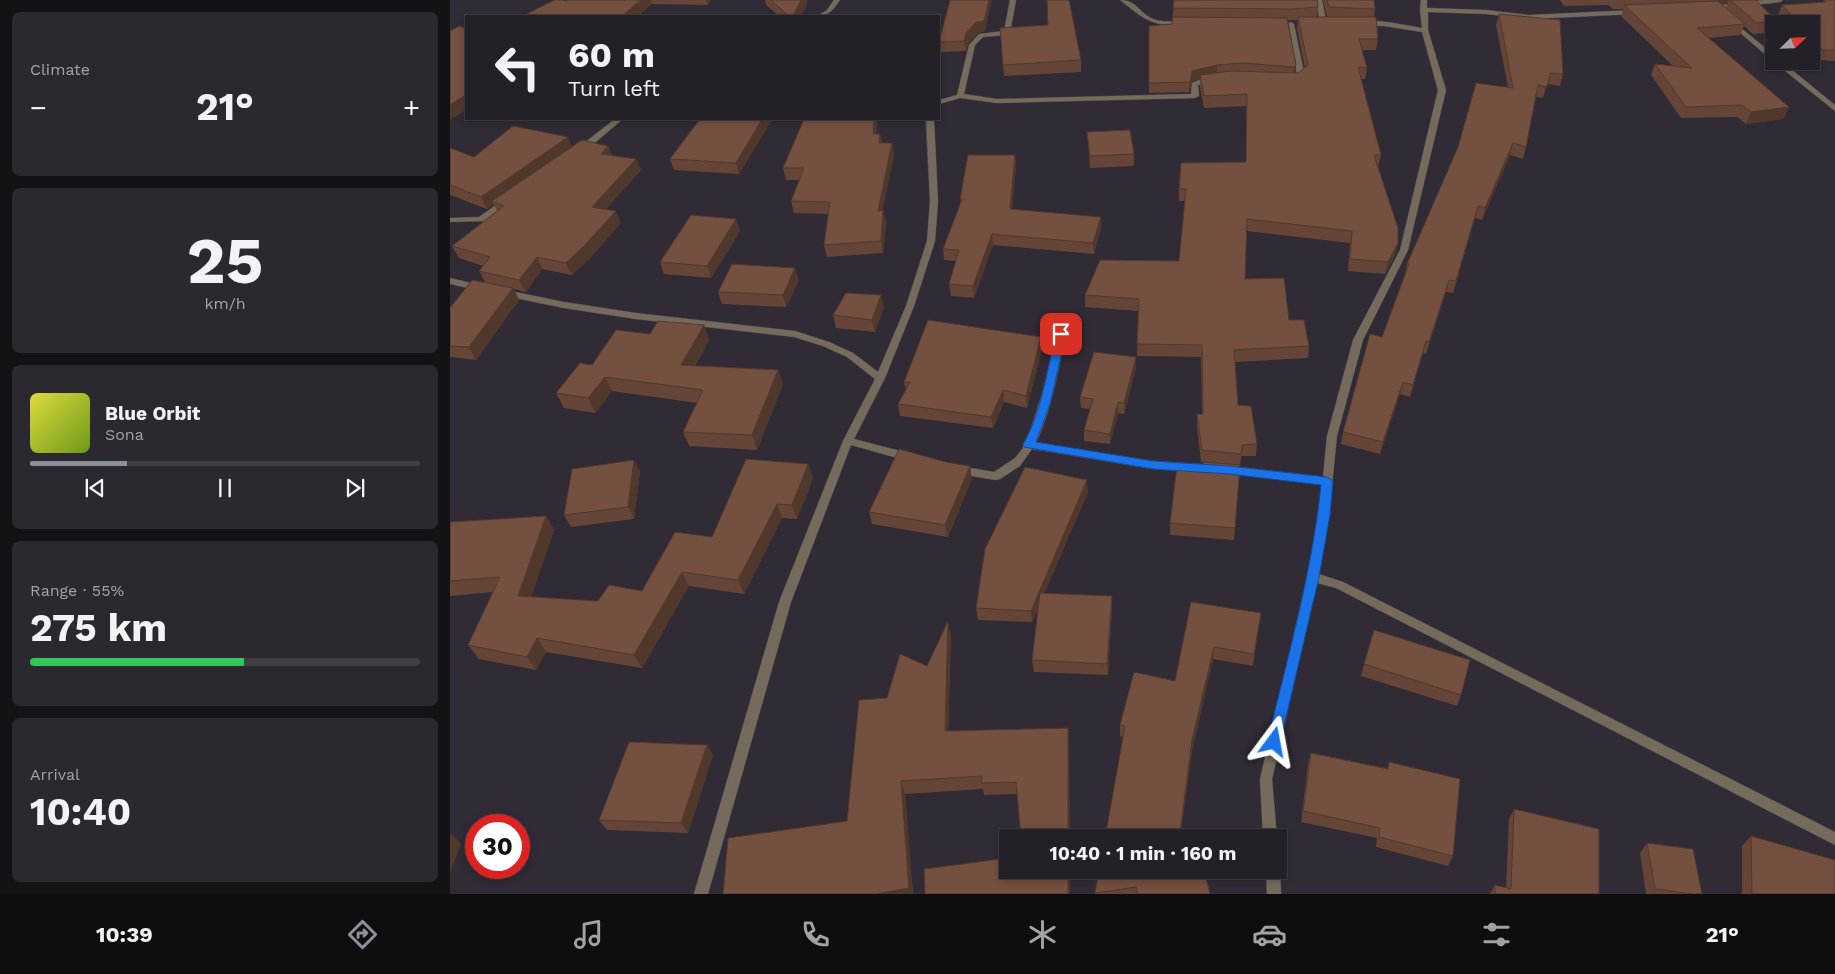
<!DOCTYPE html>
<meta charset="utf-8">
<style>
:root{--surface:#242027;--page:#2c282f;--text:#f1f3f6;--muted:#a3a3a7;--line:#413e44;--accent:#8c9099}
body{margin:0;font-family:"Work Sans",sans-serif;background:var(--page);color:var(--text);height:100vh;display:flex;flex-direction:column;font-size:19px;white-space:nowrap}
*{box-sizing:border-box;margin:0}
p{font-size:16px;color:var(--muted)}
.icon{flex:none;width:28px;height:28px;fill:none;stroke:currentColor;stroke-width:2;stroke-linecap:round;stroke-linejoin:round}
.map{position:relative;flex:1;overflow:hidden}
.panel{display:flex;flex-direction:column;gap:12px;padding:12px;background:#141215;width:450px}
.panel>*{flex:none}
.hud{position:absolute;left:15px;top:15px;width:475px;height:105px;border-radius:0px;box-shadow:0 2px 8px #0003,0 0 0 1px var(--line);background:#242027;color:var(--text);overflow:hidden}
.needle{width:32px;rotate:67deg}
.controls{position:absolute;left:1315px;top:15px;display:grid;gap:10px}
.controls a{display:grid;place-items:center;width:55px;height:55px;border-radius:0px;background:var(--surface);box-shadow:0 2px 8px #0003,0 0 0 1px var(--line);font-size:25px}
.speed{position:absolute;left:15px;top:814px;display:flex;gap:10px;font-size:25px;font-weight:700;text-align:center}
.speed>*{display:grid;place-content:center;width:65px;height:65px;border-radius:50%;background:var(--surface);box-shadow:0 2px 8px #0003,0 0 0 1px var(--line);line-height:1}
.speed .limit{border:8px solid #d22;background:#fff;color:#111}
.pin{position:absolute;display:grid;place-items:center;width:42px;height:42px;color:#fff;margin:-21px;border-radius:10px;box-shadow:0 2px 8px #0006}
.me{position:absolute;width:55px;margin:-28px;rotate:13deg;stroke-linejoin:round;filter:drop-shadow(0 0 4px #0008)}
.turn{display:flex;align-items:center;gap:18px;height:105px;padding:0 20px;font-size:22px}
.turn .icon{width:65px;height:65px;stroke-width:2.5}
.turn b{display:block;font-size:35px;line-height:42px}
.big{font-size:38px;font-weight:700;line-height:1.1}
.panel .card{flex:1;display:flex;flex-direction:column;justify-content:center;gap:8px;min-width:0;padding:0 18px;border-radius:8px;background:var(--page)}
.panel .dial{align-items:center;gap:0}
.dial b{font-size:65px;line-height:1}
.song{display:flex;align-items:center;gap:15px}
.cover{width:60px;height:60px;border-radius:8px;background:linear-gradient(135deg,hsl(60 70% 55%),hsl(80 70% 35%))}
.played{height:5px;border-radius:2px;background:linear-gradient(90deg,var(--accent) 25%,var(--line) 25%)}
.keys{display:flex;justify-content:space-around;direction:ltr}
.heat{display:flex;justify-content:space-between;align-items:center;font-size:28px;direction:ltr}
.charge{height:8px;border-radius:4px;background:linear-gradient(90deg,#34c759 55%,var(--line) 0)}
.trip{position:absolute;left:549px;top:829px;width:288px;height:50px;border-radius:0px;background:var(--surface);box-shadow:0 2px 8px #0003,0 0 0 1px var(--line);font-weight:700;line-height:50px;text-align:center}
.dock{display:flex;height:80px;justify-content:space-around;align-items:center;background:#0e0d10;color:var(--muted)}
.dock .icon{width:35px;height:35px}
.dock .selected{color:var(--accent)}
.dock b{font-size:22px;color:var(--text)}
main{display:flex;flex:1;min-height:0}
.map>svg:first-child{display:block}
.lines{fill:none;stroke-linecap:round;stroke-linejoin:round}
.minor-casing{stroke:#4c474f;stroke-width:1}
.minor{fill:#756b5d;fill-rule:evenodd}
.wall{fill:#644537;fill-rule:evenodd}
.shaded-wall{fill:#51382d}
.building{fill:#745040;stroke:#51382d}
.route{fill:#1a73e8;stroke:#114b97}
</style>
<main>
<section class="panel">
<div class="card"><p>Climate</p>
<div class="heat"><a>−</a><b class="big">21°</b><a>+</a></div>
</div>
<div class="card dial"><b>25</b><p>km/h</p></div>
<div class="card">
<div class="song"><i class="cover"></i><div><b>Blue Orbit</b><p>Sona</p></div></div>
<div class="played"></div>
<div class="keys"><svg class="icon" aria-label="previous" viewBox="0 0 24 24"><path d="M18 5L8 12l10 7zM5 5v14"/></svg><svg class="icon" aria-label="pause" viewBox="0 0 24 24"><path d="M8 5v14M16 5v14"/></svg><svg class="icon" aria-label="next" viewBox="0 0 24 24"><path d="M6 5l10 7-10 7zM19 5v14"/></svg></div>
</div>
<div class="card"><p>Range · 55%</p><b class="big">275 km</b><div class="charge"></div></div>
<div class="card"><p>Arrival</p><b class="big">10:40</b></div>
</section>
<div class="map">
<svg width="1385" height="894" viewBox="0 0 1385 894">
<rect width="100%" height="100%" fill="#302b34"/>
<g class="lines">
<defs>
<g id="minor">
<path d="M384,0H390C383,10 379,16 367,16L377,10Z"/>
<path d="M560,0H566L560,33L557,35L533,37L525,45L514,94L547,99L741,94L742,83C750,79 760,75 768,80L748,85L749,96L745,98L547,103L510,98L489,104V100L507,95L519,45L529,34L554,31Z"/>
<path d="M670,0C686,0 688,11 701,18C711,23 723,21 734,21L737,23C733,26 728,25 722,25C698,25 688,14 670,0Z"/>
<polygon points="866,0 872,0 876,20 881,21 881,23 873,24 870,22"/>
<path d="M971,0H977V8L1036,10L1079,15L1185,10L1188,12L1185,14L1079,19L1036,14L978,12V30L996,90L958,250L913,340L887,436L879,515L869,574L893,582L1385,832V845L886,588L867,583L822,779L827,838H813L810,779L857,577L869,515L872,484L779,474L703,469L582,449L570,466L550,479L546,480L509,474L505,473L504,470L505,467L509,466L544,472L565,458L573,448V445L579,434L592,394L611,318L615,315L619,318C610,360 604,404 586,443L703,461L779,466L873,477L877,436L903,340L950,250L988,90L972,32L934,26L914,25L911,23C921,17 958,26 972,28L970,10Z"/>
<polygon points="1314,0 1333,0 1330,2 1262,10 1259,8 1262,6"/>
<polygon points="841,22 844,24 855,77 846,83 842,81 847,76 838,24"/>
<polygon points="1281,23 1285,23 1324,55 1324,61 1331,61 1385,105 1385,111 1324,62 1281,25"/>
<polygon points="165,119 173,119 135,151 129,151 129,147"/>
<polygon points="476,119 484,119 488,201 485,241 464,306 435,378 404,439 462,454 463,457 458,461 401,445 341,602 258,894 244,894 329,602 393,441 425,379 397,357 373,346 344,337 186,319 114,308 55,296 51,293 55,290 114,302 186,313 345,331 379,342 403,353 428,372 456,306 477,241 480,201"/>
<polygon points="53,200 59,200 60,202 34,221 0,222 0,218 29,217"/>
<polygon points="0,278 34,286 35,288 31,291 0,284"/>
<polygon points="828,865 830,870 831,894 817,894 816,870 828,870"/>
</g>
</defs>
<use href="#minor" class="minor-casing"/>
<use href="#minor" class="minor"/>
</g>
<g class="wall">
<polygon points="117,0 260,0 258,5 202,4 188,16 73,16 116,1"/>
<polygon points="315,0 357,0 356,7 351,16 329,16 316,5"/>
<polygon points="500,0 535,31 528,33 518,44 516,51 490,52 489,42"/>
<path d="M724,0L868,7L867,17H877L873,0H924L925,9L924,17L928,39L926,50H912L917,68L915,79H911L931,155L928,167L948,243L945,255L935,274L898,271L900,243L797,231L795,279L839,320L859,346L858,358L785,362L788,405L807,444L806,456H791L784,540L720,535V523L753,468V462H751L747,426V414H752L751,357L687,356L688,311L635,307V295L729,261L735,201H729V189L796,162V106L754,108L750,87V79L742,81L739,92L699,93V26L722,24ZM838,20H848L847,28L855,68L848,73H845L846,65Z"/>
<path d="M1110,0H1306L1326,21L1325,24H1324V26L1321,33L1303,34L1294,26L1290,35L1259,38L1339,107L1333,119L1296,124L1287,117L1231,118L1201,75L1205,64L1223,66L1171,16L1173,9H1163L1158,5L1114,6ZM1278,3L1276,8L1271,4Z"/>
<polygon points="1374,0 1385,0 1385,61 1368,60 1361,53 1361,24 1335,24 1328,15 1332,5 1373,2"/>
<polygon points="1049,14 1113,74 1110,86 1097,84 1093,98 1086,97 1076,147 1073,159 1060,155 1032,220 1025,218 1003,293 996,292 976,354 973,353 960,397 950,394 930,454 891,444 893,432 932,337 955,275 957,264 1058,87 1046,25"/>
<polygon points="550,28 631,60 631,72 554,76"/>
<polygon points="250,119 322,119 289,174 224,170 220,159"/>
<polygon points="427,119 426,134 432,143 442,143 444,155 432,210 433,210 436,222 433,253 377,257 374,245 379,214 344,213 341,201 350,180 336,180 333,168"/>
<polygon points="637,132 684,154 684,166 640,168"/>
<polygon points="118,137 122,147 158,146 162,155 186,159 191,170 155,210 171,223 140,258 122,275 92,269 76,292 64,289 69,300 26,360 0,357 0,308 35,282 29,271 33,266 9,258 2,246 47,211 44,204 37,209 0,195 0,148 24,157"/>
<polygon points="565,155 566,166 562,209 651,228 644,254 543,245 524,298 501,296 499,284 506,261 494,260 493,249 511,203 510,199"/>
<polygon points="286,219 290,231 261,278 214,274 210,262"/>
<polygon points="349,280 336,307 272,304 268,292"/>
<polygon points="434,307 425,332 386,328 383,315"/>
<polygon points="254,325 259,340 245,366 328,370 333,384 307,450 239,446 233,432 247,403 162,391 145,413 114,408 106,393 142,365 200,334"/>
<polygon points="591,337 592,349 577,408 554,402 543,428 450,416 448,404 456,390 454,382"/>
<polygon points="686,357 686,368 674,414 668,413 660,444 634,441 634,430 640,409 631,408 630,397"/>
<polygon points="184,460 190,472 184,519 121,527 114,515"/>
<polygon points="496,462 522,478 498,537 422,524 419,512"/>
<polygon points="358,464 363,478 347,519 332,518 294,594 239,586 192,668 96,652 86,670 29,659 18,645 43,592 0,596 0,522 96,516 104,530 81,597 148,601 192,591"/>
<polygon points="638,492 594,594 662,608 658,675 584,672 582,660 589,607 582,622 528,620 526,608"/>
<polygon points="741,602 811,613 803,666 763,659 742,751 731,831 747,838 655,838 673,737 670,736 670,725 725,681"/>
<polygon points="501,635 498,731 619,741 567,794 534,795 533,789 455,794 463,894 273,894 397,821 437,698 477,666"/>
<polygon points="914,664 1011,695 1007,706 911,676"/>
<polygon points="257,745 263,755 238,833 157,830 149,820"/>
<polygon points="861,753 937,768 939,762 1003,856 998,866 926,847 927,838 851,822 858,763"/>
<polygon points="1064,809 1149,894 1040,894 1045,885 1056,888 1059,819"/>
<polygon points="1301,836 1385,894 1292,894 1292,846"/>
<polygon points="1197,843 1252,894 1196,894 1190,853"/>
<polygon points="649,870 760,894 645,894"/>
</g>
<g class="shaded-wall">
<polygon points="191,0 201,0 202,4 188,16 172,16"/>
<polygon points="256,0 260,0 258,5"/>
<polygon points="351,0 357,0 356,7 351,16 343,16"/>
<polygon points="539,0 542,0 535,31 528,33 518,44 516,51 514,41 516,33"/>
<polygon points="1267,0 1279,0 1278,3 1266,4"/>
<polygon points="767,65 767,75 750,75 750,79 742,81 739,92 740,82 742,71"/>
<polygon points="846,65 845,75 843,77 844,67"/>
<polygon points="16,95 16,110 0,120 0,105"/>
<polygon points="1339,107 1333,119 1296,124 1301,112"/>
<polygon points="312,119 322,119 289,174 286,163"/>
<polygon points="424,119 427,119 425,146 423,134"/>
<polygon points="430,134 433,145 429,143"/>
<polygon points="118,137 123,149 42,201 44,204 37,209 31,197"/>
<polygon points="442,143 444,155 430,223 428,211"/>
<polygon points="1063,143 1060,155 1032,220 1035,208"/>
<polygon points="158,146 163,158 151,154"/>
<polygon points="565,155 566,166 561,220 560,209"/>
<polygon points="186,159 191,170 147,219 142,207"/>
<polygon points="433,210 436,222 433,253 431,241"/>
<polygon points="166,211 171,223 140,258 122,275 116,263"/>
<polygon points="651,217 651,228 644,254 643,243"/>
<polygon points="286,219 290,231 261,278 257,266"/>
<polygon points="542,234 543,245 524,298 523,286"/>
<polygon points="948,243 945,255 935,274 938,262"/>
<polygon points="87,257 92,269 76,292 69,280"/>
<polygon points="345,268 349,280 336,307 333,295"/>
<polygon points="999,280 996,292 976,354 979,342"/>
<polygon points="63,288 69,300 26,360 19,347"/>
<polygon points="431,295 434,307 425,332 422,320"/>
<polygon points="254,325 259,340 237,379 231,365"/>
<polygon points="591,337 592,349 577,408 576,396"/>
<polygon points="976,341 973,353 960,397 963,385"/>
<polygon points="686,357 686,368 674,414 674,403"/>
<polygon points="328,370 333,384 307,450 302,435"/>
<polygon points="155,377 162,391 145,413 138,398"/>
<polygon points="953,382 950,394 930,454 933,442"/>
<polygon points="553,390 554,402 543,428 541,417"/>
<polygon points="668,402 668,413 660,444 660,434"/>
<polygon points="184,460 190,472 184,519 178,507"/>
<polygon points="358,464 363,478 347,519 342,505"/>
<polygon points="520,466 522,478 498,537 495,525"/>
<polygon points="637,480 638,492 582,622 581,611"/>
<polygon points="327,504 332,518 294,594 288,580"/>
<polygon points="96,516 104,530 77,609 68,596"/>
<polygon points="232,572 239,586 192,668 184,655"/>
<polygon points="662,596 662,608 658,675 657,664"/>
<polygon points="498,621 501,635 498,744 495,731"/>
<polygon points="87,638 96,652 86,670 77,657"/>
<polygon points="764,647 763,659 742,751 730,838 730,832 742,740"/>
<polygon points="618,728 619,741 620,838 618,838"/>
<polygon points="257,745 263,755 238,833 231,823"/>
<polygon points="451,781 455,794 463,894 427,894"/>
<polygon points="1,833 11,844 0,873 0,835"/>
<rect x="618" y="870" width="2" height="24"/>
</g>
<g class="building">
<polygon points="104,0 113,0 116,1 117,0 191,0 172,16 73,16"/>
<polygon points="321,0 351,0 343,16 339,16"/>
<polygon points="500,0 539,0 534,21 526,22 516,33 514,41 489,42"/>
<polygon points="597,0 619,0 631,60 553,65 550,28 598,25"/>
<polygon points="724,0 867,0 868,7 842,9 723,8"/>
<polygon points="877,0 924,0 925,9 879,7"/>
<polygon points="1280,0 1306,0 1326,21 1307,23"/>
<polygon points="1375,0 1385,0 1385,50 1373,50 1361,38 1361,24 1349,24 1332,5 1376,2"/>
<polygon points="1268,1 1295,24 1247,28 1339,107 1301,112 1292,105 1236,107 1205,64 1242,68 1174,5"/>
<polygon points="1049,14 1110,20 1113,74 1100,73 1097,87 1088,85 1076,147 1063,143 1035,208 1028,206 1006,281 999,280 979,342 976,341 963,385 953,382 933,442 893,432 920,334 932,337 959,264 957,264 1008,147 1026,83 1063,88"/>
<polygon points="723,17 837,18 846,65 844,67 793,63 767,65 742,71 740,82 699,83 699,26 722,24"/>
<polygon points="848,17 926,17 928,39 909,39 917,68 908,67 931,155 924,155 948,228 948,243 938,262 900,259 902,231 797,219 795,279 834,278 839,320 854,320 859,346 784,350 788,405 801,406 807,444 792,445 791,454 752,450 747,414 753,414 752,345 687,344 689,299 635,295 650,260 729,261 736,189 729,189 731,163 796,162 797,94 754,96 750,75 781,71 848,73 858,65"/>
<polygon points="9,26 16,28 16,95 0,105 0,31"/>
<polygon points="250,119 312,119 286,163 220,159"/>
<polygon points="354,119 424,119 423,134 430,134 429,143 442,143 428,211 433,210 431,241 374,245 380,202 341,201 354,168 333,168"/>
<polygon points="63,126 118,137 31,197 0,185 0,148 24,157"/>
<polygon points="680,130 684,154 640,156 637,132"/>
<polygon points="132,140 158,146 151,154 186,159 142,207 166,211 134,246 116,263 87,257 69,280 29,271 40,257 2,246 54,206 42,201"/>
<polygon points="518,155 565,155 560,209 651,217 643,243 542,234 523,286 499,284 509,250 493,249 512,199 510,199"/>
<polygon points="241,215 286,219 257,266 210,262"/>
<polygon points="282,264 345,268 333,295 268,292"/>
<polygon points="22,280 63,288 19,347 0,346 0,308"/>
<polygon points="396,293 431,295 422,320 383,315"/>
<polygon points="478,320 591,337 576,396 553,390 541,417 448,404 460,382 454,382"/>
<polygon points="208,321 254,325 231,365 328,370 302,435 233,432 253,390 155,377 138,398 106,393 130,363 142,365 166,330 200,334"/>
<polygon points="644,352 686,357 674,403 668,402 660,434 634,430 643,399 630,397"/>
<polygon points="449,449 496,462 520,466 495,525 419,512"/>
<polygon points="296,459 358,464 342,505 327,504 288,580 232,572 184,655 87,638 77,657 18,645 50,577 0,581 0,522 96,516 68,596 148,601 159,585 192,591 225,532 262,537"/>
<polygon points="184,460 178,507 114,515 122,469"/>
<polygon points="753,462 790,465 785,528 720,523 727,466 754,469"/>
<polygon points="575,467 637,480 581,611 526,608 535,549"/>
<polygon points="590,593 662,596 657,664 582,660"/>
<polygon points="741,602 811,613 804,654 764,647 742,740 730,832 745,829 747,838 655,838 675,726 670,725 684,672 725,681"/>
<polygon points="498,621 495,731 618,728 618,838 571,838 566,782 531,783 532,776 451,781 459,888 427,894 273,894 278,838 397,821 409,700 437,698 450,654 477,666"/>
<polygon points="924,630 1020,660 1011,695 914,664"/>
<polygon points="179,742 257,745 231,823 149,820"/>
<polygon points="861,753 938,769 939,762 1010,779 1003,856 929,837 930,828 853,811"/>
<polygon points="1064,809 1149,829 1149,894 1045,894 1045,885 1061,889"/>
<polygon points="1301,836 1385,860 1385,894 1302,894"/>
<polygon points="1197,843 1243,849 1252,894 1243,894 1205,889"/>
<polygon points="558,858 558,870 618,870 618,894 475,894 474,869"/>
<polygon points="649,870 754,870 760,894 688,894 686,887 645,893"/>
</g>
<path class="route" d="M611,330L616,334L600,404L586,442L703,461L779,466L877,477L883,481L880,515L869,577L829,747L824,748L820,747L817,742C838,657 862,572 871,485L779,474L703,469L574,447L573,444C592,412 597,370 606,334Z"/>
</svg>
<div class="controls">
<a><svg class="needle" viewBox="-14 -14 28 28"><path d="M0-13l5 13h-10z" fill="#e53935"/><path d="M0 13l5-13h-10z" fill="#a3a3a7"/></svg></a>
</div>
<div class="speed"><div class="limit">30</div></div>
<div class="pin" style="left:611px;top:334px;background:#d93025"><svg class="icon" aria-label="arrive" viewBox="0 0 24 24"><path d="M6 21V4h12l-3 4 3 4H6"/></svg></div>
<svg class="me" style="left:824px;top:742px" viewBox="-20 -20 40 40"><path d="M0-17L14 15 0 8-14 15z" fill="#1a73e8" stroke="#fff" stroke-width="4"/></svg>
<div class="trip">10:40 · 1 min · 160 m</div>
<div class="hud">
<div class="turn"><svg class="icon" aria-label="left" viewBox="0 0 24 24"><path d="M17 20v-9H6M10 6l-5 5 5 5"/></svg><div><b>60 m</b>Turn left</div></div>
</div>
</div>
</main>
<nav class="dock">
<b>10:39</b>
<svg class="icon selected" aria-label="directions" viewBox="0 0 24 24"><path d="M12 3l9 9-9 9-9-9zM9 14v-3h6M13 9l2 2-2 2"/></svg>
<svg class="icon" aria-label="music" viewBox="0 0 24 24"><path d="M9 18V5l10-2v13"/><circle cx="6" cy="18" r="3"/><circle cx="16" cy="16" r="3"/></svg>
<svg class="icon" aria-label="phone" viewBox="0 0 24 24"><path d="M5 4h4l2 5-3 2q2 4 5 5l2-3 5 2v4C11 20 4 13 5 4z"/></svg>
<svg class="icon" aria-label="climate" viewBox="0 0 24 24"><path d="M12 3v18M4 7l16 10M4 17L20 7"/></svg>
<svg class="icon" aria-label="car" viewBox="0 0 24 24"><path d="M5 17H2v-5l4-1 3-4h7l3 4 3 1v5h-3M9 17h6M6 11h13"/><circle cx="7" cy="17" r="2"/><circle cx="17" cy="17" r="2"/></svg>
<svg class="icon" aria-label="filters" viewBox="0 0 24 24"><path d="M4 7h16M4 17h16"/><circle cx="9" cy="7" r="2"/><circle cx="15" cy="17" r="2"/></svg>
<b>21°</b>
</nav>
